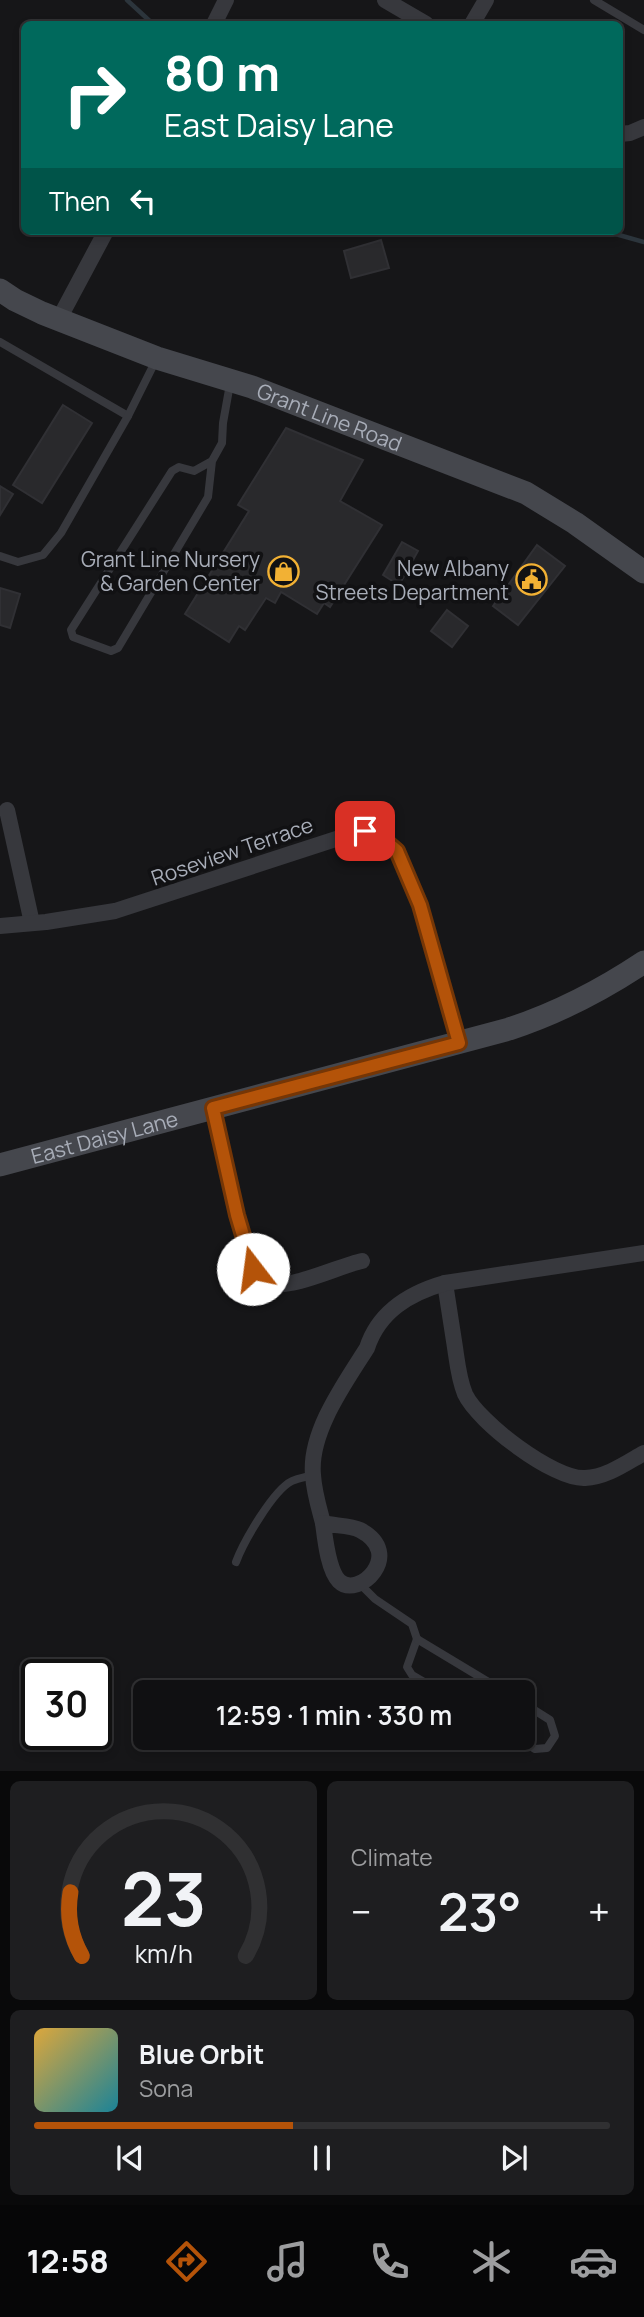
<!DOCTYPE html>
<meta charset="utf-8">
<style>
:root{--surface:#101012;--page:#1e1e20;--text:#f1f3f6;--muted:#9c9d9f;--line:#303032;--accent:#b45309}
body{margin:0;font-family:Manrope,sans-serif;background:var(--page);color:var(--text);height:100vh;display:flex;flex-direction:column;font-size:26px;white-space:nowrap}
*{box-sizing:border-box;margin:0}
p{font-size:23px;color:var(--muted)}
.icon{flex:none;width:38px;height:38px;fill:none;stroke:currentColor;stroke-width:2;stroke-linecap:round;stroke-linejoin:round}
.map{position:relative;height:1771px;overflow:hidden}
.details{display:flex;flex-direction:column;gap:10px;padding:10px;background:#09090a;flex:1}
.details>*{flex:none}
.banner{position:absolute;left:21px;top:21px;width:602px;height:214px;border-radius:10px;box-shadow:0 4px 10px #0003,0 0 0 2px var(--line);background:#00695c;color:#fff;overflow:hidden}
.speed{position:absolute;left:21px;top:1659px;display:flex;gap:14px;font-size:35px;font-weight:700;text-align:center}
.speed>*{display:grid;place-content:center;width:91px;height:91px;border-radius:50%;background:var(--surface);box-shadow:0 4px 10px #0003,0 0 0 2px var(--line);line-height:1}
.speed .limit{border:4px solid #111;border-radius:10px;background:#fff;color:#111}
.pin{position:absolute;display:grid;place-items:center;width:60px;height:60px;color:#fff;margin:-30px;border-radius:14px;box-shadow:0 4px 10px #0006}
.me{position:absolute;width:77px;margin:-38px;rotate:345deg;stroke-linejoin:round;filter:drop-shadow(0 0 5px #0008)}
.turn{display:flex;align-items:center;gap:24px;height:147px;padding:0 28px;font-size:32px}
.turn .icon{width:91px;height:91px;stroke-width:2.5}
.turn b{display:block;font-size:49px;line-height:60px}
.then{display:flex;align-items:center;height:66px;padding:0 28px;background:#0003;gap:14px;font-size:26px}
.big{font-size:52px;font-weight:600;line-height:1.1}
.details .widget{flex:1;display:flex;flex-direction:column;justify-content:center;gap:10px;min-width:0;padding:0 24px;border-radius:10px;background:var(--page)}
.details .dial{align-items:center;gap:0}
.dial svg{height:182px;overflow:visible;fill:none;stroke:var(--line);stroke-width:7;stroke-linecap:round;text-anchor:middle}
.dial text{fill:var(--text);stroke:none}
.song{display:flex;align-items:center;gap:21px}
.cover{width:84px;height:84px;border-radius:10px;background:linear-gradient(135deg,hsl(40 70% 55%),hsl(190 70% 35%))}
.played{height:7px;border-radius:4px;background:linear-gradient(90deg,var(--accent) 45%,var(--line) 45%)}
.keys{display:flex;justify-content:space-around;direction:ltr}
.heat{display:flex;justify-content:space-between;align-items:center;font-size:38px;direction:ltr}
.details .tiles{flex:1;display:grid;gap:10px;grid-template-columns:1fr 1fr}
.widget:last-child{grid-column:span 2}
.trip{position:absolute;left:133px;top:1680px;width:402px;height:70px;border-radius:10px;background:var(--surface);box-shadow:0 4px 10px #0003,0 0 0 2px var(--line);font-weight:600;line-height:70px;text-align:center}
.menu{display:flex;height:112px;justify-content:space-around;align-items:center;background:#060607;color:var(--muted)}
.menu .icon{width:49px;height:49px}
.menu .on{color:var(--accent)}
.menu b{font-size:32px;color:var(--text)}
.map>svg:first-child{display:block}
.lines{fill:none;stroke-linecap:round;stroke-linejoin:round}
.stream{stroke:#2c353c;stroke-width:4.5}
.building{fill:#29292c;stroke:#303034;stroke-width:2}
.lane{stroke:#37383d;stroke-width:8}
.street{stroke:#37383d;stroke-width:16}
.secondary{stroke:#45474d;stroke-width:23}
.route-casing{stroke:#753606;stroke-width:18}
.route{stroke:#b45309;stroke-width:12}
.labels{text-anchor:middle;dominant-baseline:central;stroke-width:7;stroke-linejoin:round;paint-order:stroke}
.street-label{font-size:21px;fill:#a8adb8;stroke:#111113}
.poi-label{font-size:21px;fill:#a8adb8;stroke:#111113;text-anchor:end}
</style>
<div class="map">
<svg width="644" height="1771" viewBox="0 0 644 1771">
<rect width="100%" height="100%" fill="#161618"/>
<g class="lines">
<g class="stream">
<polyline points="127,0 153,24"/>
<polyline points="570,231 612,233 644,242"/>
</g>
</g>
<g class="building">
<polygon points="381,240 389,268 351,278 344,251"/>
<polygon points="63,405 92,423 42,503 13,485"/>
<polygon points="286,428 363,460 340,501 382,525 330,607 324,603 317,614 281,592 275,603 266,598 245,630 239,626 229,642 185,614 249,511 238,505"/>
<polygon points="0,486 13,494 0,515"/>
<polygon points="402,542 418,551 399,585 383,575"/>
<polygon points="537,545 565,566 518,625 493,606"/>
<polygon points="0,588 20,594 10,628 0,625"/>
<polygon points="447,610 468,626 452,647 431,631"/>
</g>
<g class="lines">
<g class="lane">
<polyline points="594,0 644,30"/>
<polyline points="0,342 128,416"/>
<polyline points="212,461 194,471 179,467 172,471 71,630 73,637 111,651 118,648 208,497 212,461 222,443 223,423 230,384"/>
<polyline points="0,556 18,562 43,555 61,533 128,416 156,360"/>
<path d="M236,1562C243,1543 273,1490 292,1481C298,1478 306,1477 313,1475"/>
<polyline points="359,1583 375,1599 412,1624 417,1639 407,1667 412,1675 441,1692"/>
<polyline points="417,1639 505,1692"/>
<polyline points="516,1738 535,1749 547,1748 555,1736 550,1720 523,1703"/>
</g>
<g class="street">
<polyline points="385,0 426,24"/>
<polyline points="214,24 226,0"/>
<polyline points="472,24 486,0"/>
<polyline points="620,134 630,133 644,127"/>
<polyline points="59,319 106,231"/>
<polyline points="7,810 32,923"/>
<polyline points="0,926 46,922 115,911 339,838 365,831 382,838 397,851 420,905 459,1043"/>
<path d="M213,1108L237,1215L253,1269L260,1281C282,1295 337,1266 362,1261"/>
<path d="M445,1283C448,1303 451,1322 454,1341C457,1359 458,1377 465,1394C478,1422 554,1480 585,1478C607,1477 626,1463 644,1453"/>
<path d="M323,1523C319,1508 314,1492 313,1475C309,1432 345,1383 367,1348C379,1311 410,1293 445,1283L644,1253"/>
<path d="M323,1523C334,1526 350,1525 360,1530C406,1554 358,1600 339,1581C328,1570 325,1538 323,1523Z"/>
</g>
<g class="secondary">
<path id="s1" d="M0,290L15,300L42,313L157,358L252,387L526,493L575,523L644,572"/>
<path id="s2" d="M0,1165L509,1029C558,1013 602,990 644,962"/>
</g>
</g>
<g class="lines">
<defs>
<polyline id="route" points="253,1269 237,1215 213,1108 459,1043 420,905 397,851 382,838 365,831"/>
</defs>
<use href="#route" class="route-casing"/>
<use href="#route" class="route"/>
</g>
<defs>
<symbol id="shop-ring" viewBox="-11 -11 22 22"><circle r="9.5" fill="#111113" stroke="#f2b134" stroke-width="1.5"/><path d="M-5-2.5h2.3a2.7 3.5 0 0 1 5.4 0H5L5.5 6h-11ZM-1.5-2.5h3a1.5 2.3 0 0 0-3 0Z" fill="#f2b134"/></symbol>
<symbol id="civic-ring" viewBox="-11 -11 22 22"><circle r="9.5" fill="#111113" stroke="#f2b134" stroke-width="1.5"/><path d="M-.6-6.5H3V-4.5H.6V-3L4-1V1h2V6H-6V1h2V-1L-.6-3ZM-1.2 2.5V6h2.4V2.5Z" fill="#f2b134"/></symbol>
</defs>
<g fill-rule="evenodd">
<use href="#shop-ring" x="266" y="554" width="35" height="35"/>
<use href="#civic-ring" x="514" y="562" width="35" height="35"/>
</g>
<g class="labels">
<g class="street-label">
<text stroke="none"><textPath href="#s1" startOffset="354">Grant Line Road</textPath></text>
<text transform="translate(232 851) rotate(-19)">Roseview Terrace</text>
<text stroke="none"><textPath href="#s2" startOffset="108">East Daisy Lane</textPath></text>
</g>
<g class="poi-label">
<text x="260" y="559">Grant Line Nursery<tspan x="260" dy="24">&amp; Garden Center</tspan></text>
<text x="509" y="568">New Albany<tspan x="509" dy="24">Streets Department</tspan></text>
</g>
</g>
</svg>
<div class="speed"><div class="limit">30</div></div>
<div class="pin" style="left:365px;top:831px;background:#d93025"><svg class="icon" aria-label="arrive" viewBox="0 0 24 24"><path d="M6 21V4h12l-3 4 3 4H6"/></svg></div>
<svg class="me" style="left:253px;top:1269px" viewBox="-20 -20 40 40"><circle r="19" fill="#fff"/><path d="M0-13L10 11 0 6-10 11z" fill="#b45309"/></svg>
<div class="trip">12:59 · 1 min · 330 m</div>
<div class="banner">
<div class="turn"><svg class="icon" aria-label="right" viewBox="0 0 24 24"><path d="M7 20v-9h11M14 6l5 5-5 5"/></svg><div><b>80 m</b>East Daisy Lane</div></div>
<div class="then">Then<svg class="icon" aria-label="left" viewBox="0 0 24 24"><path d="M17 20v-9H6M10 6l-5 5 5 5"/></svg></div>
</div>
</div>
<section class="details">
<div class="tiles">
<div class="widget dial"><svg viewBox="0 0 100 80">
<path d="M14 69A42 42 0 1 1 86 69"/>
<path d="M14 69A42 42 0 0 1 9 41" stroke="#b45309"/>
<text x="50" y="56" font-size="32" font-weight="700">23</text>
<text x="50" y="72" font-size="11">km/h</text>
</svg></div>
<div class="widget"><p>Climate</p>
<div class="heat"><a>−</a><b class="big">23°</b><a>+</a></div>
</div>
<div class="widget">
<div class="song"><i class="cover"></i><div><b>Blue Orbit</b><p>Sona</p></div></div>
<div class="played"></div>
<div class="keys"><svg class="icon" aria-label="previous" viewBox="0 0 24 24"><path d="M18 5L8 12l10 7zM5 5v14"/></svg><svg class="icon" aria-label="pause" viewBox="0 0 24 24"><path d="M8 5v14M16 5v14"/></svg><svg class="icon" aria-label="next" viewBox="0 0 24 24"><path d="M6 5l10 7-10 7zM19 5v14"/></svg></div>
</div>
</div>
</section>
<nav class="menu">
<b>12:58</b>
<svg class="icon on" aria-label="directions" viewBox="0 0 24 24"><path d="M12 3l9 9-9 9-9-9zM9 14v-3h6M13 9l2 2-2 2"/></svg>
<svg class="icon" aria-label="music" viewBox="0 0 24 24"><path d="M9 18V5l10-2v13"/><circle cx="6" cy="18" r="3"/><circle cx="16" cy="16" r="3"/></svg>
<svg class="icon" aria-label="phone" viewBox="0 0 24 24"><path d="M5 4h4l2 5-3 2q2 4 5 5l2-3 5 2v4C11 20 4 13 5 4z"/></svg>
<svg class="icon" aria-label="climate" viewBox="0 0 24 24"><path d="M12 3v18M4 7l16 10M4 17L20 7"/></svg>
<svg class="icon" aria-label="car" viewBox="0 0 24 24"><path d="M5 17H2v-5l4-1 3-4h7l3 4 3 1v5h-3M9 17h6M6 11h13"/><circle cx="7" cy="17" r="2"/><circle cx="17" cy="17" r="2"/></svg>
</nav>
